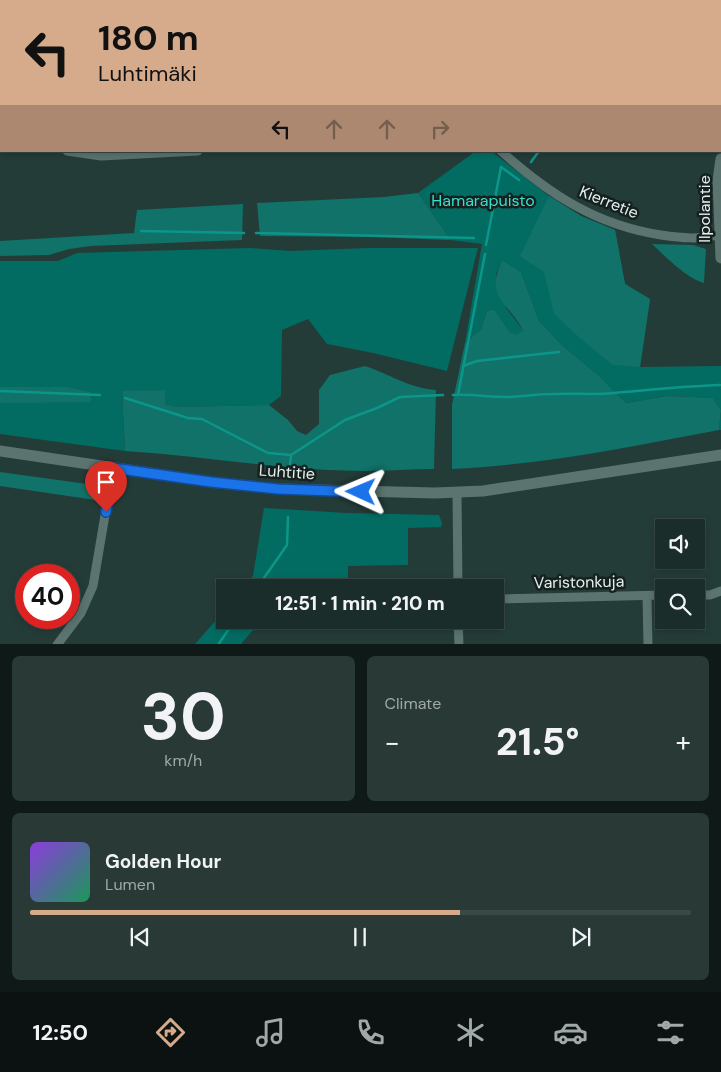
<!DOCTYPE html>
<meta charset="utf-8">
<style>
:root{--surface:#1b2d2a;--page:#283936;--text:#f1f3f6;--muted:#a0a8a8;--line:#394947;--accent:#d6ab8b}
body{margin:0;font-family:"DM Sans",sans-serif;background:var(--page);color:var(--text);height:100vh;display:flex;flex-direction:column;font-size:19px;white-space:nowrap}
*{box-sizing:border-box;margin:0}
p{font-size:16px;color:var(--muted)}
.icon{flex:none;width:28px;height:28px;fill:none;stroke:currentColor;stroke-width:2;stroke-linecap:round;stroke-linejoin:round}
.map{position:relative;height:644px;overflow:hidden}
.drawer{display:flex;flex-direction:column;gap:12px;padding:12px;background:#0f1917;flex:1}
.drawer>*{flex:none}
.banner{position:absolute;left:0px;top:0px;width:721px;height:152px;box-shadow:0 2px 8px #0003,0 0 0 1px var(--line);background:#d6ab8b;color:#111;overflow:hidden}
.fabs{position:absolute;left:655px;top:519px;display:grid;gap:10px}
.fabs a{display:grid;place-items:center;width:50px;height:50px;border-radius:0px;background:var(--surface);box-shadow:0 2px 8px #0003,0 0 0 1px var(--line);font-size:25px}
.speed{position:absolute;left:15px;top:564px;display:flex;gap:10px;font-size:25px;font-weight:700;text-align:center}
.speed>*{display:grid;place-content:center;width:65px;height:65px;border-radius:50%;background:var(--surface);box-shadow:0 2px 8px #0003,0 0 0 1px var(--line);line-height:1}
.speed .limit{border:8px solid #d22;background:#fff;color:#111}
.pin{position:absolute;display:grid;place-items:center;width:42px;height:42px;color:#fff;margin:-51px -21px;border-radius:50% 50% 50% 0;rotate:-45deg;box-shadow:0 0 5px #0007}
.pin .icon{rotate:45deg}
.me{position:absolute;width:55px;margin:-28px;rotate:271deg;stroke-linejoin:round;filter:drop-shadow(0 0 4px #0008)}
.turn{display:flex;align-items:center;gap:18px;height:105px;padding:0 15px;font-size:22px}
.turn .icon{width:65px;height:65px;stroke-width:2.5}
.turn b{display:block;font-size:35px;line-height:42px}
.lanes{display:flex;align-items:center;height:48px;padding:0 15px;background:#0003;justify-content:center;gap:25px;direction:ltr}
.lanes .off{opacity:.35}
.big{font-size:38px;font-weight:800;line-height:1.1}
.drawer .widget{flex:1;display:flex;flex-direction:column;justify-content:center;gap:8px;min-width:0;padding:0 18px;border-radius:8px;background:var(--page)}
.drawer .dial{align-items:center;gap:0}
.dial b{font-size:65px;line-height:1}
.song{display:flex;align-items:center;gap:15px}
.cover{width:60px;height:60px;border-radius:8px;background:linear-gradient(135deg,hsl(270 70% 55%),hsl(150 70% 35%))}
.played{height:5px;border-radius:2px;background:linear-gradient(90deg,var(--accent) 65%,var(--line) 65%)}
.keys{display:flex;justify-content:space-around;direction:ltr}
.heat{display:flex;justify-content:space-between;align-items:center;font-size:28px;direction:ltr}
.drawer .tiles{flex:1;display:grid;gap:12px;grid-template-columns:1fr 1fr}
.widget:last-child{grid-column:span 2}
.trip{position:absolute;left:216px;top:579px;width:288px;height:50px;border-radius:0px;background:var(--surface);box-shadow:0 2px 8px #0003,0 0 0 1px var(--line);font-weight:800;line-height:50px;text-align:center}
.tab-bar{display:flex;height:80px;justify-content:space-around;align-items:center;background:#0b1211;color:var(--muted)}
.tab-bar .icon{width:35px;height:35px}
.tab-bar .active{color:var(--accent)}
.tab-bar b{font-size:22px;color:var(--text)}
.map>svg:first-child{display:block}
.green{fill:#036c62}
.forest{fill:#107268}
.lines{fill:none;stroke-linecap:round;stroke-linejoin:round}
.stream{stroke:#0c9689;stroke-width:2.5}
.street{stroke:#5b7470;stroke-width:9}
.secondary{stroke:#5b7470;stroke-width:11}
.route-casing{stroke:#114b97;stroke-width:12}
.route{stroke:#1a73e8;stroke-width:9}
.labels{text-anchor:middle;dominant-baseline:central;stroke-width:5;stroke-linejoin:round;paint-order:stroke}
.park-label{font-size:16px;fill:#35e0ce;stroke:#16201f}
.street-label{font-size:16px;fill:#e2f0ee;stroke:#16201f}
</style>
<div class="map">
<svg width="721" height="645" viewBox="0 0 721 645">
<rect width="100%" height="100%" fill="#243c38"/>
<g class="green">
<polygon points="476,151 491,151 549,196 581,216 615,230 625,284 650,299 640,367 721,366 721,430 719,430 721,410 713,398 667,396 626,403 598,375 563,346 539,321 521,272 502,260 496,274 506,308 523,330 517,336 510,332 494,309 487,311 481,329 465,343 482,244 451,240 418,193"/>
<polygon points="250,248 290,251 369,248 478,248 447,371 373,353 327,344 308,319 282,330 281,396 269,405 177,407 165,404 164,390 122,392 125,451 0,434 0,261 58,261 77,253"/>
<polygon points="264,508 347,513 439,515 442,523 441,527 408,528 408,565 348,566 348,587 244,587 253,576"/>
<polygon points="225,610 225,620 262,620 241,644 195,644"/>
</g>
<g class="forest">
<polygon points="418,193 451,240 371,237 260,236 257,203 384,197"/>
<polygon points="549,196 581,216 615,230 625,284 650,299 640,367 613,365 582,340 554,314 544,272 520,256"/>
<polygon points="243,204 242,240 91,246 69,249 49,255 0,256 0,241 134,233 137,210"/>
<path d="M652,244L693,245L706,249L704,283C687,279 665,256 652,244Z"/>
<path d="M502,260L521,272L539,321L563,346L598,375L626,403L667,396L713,398L721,410L719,430C630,447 542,465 452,469V405L465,343L481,329L487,311L494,309L510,332L517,335L523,330C506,300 485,299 502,260Z"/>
<path d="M365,366C389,374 409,388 436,390L434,469C411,469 388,471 365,471C285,471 205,456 125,451L122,391L165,390V404L177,407L269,405L288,420L297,431L306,435L319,424V390L330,375Z"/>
<polygon points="0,387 66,387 90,392 91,402 0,403"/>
<polygon points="0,472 87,484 94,487 100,492 102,501 0,486"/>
</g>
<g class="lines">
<g class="stream">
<polyline points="690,1 690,0"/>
<polyline points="531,162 539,151"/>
<polyline points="141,231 244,233"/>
<polyline points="256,233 474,238"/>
<polyline points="486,245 501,167 519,180"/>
<polyline points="463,366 477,361 559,352"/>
<polyline points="0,391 100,395"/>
<path d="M453,395C471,394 489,397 507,397C522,397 537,394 552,394C573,393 594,395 614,393C649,390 685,386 720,385"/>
<polyline points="458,395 485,254"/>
<polyline points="125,398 188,418 202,419 268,453 291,455"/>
<polyline points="291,455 345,420 377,408 400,397 443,395"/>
<polyline points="290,464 291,455"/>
<polyline points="257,588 287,545 288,517"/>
<polyline points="218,645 235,620"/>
</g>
<g class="street">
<polyline points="385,0 386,1"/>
<polyline points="0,116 1,118"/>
<polyline points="67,151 101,156 198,151"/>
<path d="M501,151C549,194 596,225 661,235C681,238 701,240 721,234"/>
<polyline points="457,492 458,588"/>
<polyline points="696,595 710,595 721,591"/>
<polyline points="647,596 648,645"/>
<polyline points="495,599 664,595"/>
<polyline points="458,620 459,645"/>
<polyline points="57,645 81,613 93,586 113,468"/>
</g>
<g class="secondary">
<polyline points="721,159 718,181 721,258"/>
<polyline points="0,451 211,482 279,489 435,493 483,491 721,455"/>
</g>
</g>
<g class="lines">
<defs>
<polyline id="route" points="106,512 113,468 211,482 278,489 361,492"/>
</defs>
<use href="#route" class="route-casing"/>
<use href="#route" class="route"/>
</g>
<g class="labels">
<g class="park-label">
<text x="483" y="200">Hamarapuisto</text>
</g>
<g class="street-label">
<text transform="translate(609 202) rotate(22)">Kierretie</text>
<text transform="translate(704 209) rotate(-90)">Ilpolantie</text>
<text transform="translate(287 472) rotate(4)">Luhtitie</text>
<text transform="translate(579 582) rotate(-1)">Varistonkuja</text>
</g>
</g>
</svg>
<div class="fabs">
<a><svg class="icon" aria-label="sound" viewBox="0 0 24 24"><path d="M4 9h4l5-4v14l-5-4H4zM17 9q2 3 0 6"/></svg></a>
<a><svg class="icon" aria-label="search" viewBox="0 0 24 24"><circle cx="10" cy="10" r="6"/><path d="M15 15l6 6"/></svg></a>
</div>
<div class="speed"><div class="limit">40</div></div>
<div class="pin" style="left:106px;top:512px;background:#d93025"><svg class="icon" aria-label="arrive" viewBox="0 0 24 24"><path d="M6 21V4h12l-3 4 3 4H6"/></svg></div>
<svg class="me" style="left:361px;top:492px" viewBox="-20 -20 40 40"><path d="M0-17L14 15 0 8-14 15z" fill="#1a73e8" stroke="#fff" stroke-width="4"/></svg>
<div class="trip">12:51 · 1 min · 210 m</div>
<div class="banner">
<div class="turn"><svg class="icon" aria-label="left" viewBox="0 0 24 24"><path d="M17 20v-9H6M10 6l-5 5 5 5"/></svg><div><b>180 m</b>Luhtimäki</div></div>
<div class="lanes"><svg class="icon" aria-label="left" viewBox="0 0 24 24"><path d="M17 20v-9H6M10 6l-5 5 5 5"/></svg><svg class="icon off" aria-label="ahead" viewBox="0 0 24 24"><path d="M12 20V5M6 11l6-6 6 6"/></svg><svg class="icon off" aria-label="ahead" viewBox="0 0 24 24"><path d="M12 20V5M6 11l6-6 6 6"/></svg><svg class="icon off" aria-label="right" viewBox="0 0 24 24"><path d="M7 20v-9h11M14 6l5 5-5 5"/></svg></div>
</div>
</div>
<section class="drawer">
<div class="tiles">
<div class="widget dial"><b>30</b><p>km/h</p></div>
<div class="widget"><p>Climate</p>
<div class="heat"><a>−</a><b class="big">21.5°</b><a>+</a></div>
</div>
<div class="widget">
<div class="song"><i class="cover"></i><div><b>Golden Hour</b><p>Lumen</p></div></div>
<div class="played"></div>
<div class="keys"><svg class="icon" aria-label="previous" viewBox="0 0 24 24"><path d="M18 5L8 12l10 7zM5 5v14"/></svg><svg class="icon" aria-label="pause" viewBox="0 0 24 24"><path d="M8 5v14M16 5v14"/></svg><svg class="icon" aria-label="next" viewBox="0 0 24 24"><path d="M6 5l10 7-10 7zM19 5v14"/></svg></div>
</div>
</div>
</section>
<nav class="tab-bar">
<b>12:50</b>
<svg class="icon active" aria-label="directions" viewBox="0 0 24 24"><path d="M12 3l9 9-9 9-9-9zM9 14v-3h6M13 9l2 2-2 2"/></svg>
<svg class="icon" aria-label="music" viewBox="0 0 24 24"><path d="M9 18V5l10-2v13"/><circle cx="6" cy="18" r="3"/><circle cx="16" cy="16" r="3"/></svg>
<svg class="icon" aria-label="phone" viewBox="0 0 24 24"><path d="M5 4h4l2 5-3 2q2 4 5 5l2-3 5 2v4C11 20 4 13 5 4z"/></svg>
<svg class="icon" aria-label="climate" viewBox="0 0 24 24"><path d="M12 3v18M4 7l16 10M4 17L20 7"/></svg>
<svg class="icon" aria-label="car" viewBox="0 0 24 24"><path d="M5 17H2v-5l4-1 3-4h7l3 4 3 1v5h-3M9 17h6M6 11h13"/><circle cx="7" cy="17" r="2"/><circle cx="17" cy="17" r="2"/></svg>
<svg class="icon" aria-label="filters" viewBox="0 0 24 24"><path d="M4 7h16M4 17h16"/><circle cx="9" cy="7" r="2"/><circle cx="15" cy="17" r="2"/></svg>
</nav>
